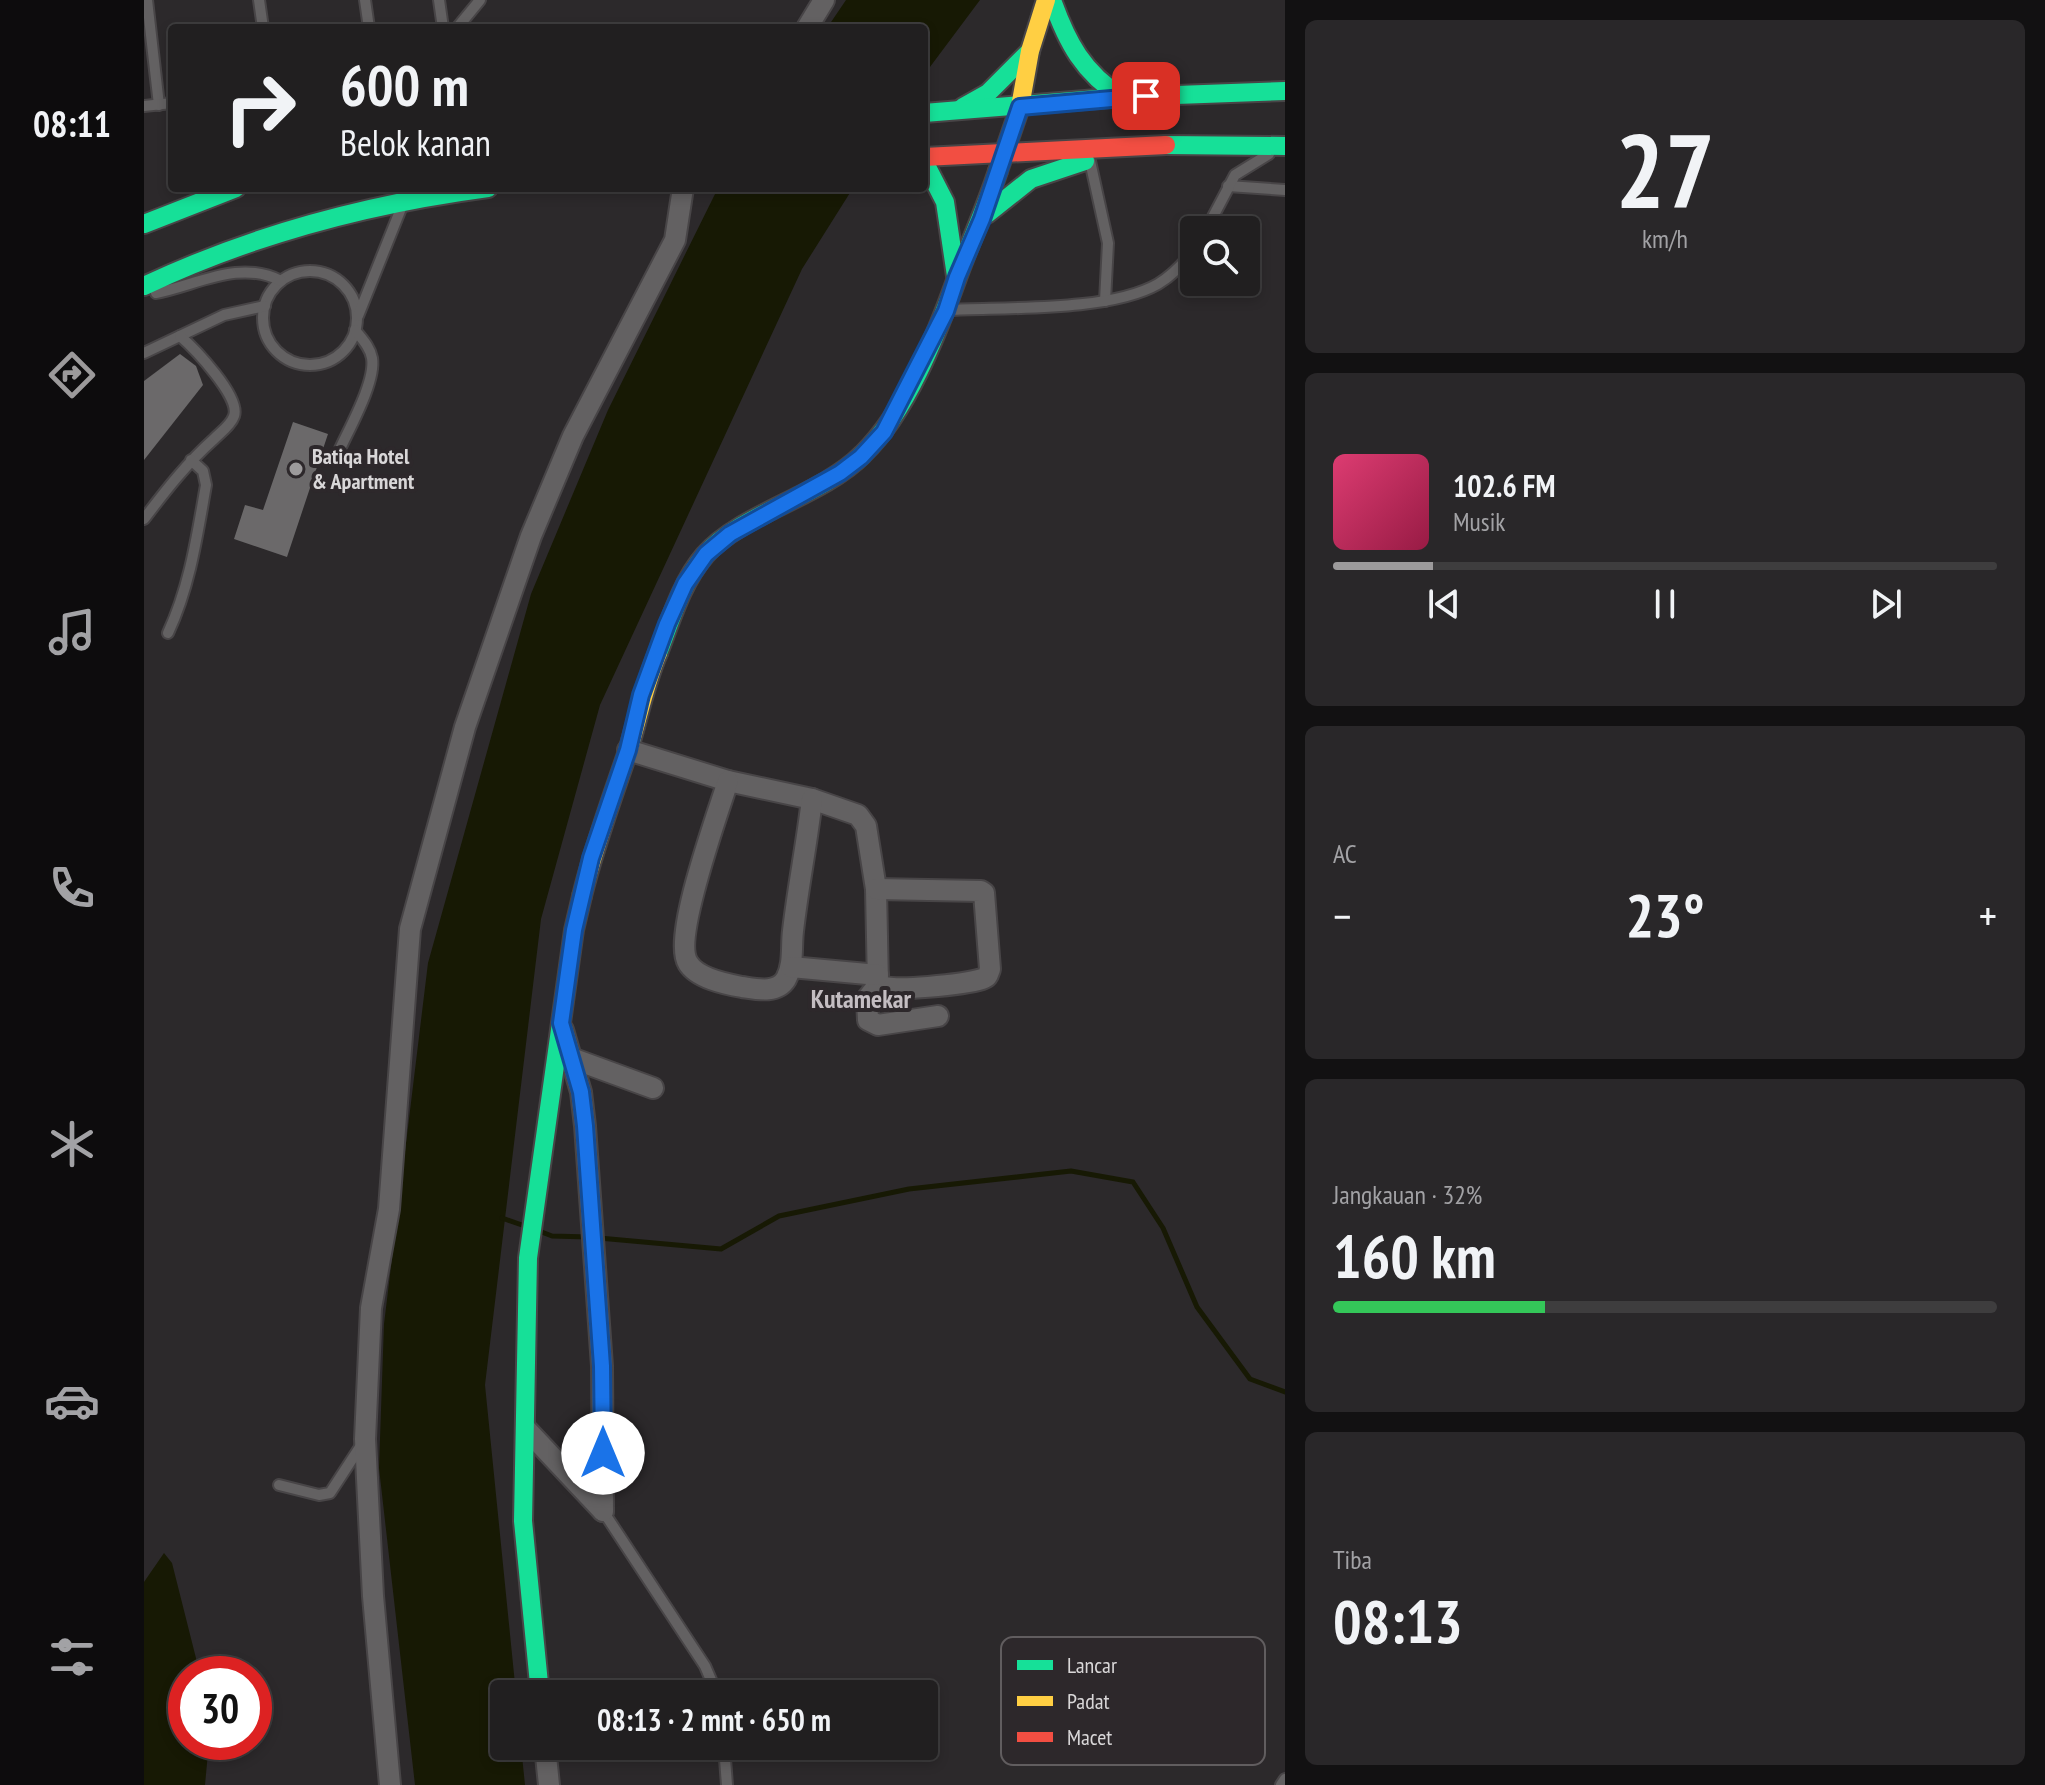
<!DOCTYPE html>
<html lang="id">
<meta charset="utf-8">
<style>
:root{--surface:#211f20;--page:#292729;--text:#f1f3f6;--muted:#a2a2a5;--line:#3e3d3e;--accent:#9c9a9b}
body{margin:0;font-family:"PT Sans Narrow",sans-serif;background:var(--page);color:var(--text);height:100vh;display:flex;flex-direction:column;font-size:30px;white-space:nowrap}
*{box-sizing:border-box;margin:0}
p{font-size:26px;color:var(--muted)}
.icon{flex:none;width:44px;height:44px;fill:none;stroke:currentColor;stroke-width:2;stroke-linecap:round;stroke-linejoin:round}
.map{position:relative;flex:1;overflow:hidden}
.details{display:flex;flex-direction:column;gap:20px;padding:20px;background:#121112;width:760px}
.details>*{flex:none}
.hud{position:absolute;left:24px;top:24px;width:760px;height:168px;border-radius:8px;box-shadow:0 4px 12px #0003,0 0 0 2px var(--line);background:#211f20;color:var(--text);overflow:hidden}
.controls{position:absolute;left:1036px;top:216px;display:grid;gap:16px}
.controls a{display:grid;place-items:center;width:80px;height:80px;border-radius:8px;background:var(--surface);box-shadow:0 4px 12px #0003,0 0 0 2px var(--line);font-size:40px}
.speed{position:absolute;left:24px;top:1656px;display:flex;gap:16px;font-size:40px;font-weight:700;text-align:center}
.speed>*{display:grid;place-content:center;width:104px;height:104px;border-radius:50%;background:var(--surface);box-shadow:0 4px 12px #0003,0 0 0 2px var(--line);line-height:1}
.speed .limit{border:12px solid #d22;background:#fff;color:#111}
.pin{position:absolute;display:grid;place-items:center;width:68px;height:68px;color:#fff;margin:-34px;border-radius:16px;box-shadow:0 4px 12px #0006}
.me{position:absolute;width:88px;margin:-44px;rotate:0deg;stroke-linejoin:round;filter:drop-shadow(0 0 6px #0008)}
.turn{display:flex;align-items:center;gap:28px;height:168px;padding:0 40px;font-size:36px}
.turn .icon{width:104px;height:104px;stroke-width:2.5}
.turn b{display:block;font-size:56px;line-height:68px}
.big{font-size:60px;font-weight:700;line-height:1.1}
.details .widget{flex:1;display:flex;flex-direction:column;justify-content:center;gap:12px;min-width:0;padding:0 28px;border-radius:12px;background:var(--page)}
.details .dial{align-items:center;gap:0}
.dial b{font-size:104px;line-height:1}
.song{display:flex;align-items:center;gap:24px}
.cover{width:96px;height:96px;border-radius:12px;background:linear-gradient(135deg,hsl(340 70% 55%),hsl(340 70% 35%))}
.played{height:8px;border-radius:4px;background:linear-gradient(90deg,var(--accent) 15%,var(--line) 15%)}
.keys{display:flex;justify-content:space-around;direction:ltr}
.heat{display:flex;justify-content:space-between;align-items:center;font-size:44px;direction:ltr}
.charge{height:12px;border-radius:6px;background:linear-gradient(90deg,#34c759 32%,var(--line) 0)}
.trip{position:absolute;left:346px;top:1680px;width:448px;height:80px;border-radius:8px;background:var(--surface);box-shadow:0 4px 12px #0003,0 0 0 2px var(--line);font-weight:700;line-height:80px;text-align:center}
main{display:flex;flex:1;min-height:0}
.tab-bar{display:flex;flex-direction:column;width:144px;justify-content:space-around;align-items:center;background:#0d0c0d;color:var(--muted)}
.tab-bar .icon{width:56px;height:56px}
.tab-bar .active{color:var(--accent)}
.tab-bar b{font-size:36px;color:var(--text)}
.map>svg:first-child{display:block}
.water{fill:#171904}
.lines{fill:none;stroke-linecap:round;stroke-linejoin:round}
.stream{stroke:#171904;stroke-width:5}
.building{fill:#6b696a}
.lane-casing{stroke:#484547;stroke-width:14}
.street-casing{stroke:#484547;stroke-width:24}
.fast-casing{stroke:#484547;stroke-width:22}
.slow-casing{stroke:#484547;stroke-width:22}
.jam-casing{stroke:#484547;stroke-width:22}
.lane{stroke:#636162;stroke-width:10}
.street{stroke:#636162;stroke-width:20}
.fast{stroke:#16e098;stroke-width:18}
.slow{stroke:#ffcf43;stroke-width:18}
.jam{stroke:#f24e42;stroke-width:18}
.route-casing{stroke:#114b97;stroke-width:20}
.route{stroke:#1a73e8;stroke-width:14}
.poi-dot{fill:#9c9a9b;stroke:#2d282b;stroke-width:3}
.labels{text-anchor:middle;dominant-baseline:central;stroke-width:8;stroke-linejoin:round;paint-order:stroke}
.poi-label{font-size:22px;font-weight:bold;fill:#d9d7d8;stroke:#2d282b;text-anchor:start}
.quarter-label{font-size:26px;font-weight:bold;fill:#c4bec2;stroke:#2d282b}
.key{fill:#2d282b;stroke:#615d5f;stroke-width:2}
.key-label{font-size:22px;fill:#d9d7d8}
</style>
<main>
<nav class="tab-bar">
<b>08:11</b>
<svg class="icon active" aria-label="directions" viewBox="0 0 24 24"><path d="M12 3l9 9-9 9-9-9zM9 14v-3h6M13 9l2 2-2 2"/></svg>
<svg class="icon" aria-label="music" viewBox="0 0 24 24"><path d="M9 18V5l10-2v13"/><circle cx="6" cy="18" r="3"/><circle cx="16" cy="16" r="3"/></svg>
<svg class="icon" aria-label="phone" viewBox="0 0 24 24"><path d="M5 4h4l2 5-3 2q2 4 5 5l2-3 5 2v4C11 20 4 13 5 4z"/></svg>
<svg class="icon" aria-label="climate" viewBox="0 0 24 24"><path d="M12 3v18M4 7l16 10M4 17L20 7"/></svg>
<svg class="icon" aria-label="car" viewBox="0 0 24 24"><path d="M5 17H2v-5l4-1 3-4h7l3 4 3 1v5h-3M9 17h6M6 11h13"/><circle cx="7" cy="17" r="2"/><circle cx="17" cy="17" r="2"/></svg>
<svg class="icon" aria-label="filters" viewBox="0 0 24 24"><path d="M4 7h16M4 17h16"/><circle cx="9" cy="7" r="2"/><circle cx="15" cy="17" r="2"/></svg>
</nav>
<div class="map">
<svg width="1141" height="1785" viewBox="0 0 1141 1785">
<rect width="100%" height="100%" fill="#2c292b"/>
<g class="water">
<polygon points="702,0 836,0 780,75 780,28 683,28"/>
<polygon points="574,188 709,188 658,269 456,705 397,919 341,1385 372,1694 360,1694 360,1746 377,1746 381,1785 271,1785 235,1468 240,1324 284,963 387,594 464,410"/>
<polygon points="20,1553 28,1563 56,1674 42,1674 42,1742 65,1742 61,1785 0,1785 0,1582"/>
</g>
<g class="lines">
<g class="stream">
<polyline points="358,1218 378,1225"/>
<polyline points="395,1231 408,1236 445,1237"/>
<polyline points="455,1238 577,1249 635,1216 765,1189 927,1171 989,1182 1019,1228 1053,1307 1106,1379 1141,1392"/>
</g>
</g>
<g class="building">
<polygon points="36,354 52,366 59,385 0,460 0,381"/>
<polygon points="149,422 184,434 143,557 90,539 101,505 119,510"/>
</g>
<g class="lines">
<defs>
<g id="lane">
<polyline points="3,0 15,105"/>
<polyline points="115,0 119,28"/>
<polyline points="221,0 225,28"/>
<polyline points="295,0 299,28"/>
<polyline points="313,28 336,0"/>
<polyline points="0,106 28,103"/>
<polyline points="946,161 964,243 961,301"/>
<polyline points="1084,186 1141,190"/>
<polyline points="1062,230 1091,175 1125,154"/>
<circle cx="166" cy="318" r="47"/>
<path d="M12,293C53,285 96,259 137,281"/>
<path d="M805,310C862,307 965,312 1014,284C1029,275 1040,263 1050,250"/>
<polyline points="214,316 258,206"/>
<polyline points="0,353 80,315 121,306"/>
<path d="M196,449C206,427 232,381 228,358C226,347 218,339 211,330"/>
<path d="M0,519C22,490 43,463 70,439C77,432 87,425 90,416C97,397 50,348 36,336"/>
<path d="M24,633C46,586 53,536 62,485L59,471L47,460"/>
<polyline points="135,1485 175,1495 186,1493 218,1444"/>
<polyline points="459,1511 561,1666 573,1694"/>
<polyline points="580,1746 583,1785"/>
<polyline points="1137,1785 1141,1779"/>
</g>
<g id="street">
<polyline points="663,28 680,0"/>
<polyline points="484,750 584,781 668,799 714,815 722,826 732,889 734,985 723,999 724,1020 734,1025 794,1016"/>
<path d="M584,781C574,813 528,938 544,963C553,978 581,984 598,987C612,989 633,994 642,979C650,964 647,947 649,931C654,887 663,843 668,799"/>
<path d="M732,889L837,891L840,893L846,969C844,975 844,977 838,979C822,984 745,993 734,985"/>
<polyline points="647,967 734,975"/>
<polyline points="419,1030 437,1092 441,1126 458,1366 459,1511"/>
<polyline points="427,1058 509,1088"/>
<polyline points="382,1429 459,1511"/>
<polyline points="401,1746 405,1785"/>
<polyline points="246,1785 229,1596 221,1439 227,1308 245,1209 266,929 321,727 387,536 429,436 531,240 539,188"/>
</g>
<g id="fast">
<path d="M908,0C923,42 939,73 978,97"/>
<polyline points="819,107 844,93 886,51"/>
<polyline points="780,113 978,97 1141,91"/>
<polyline points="1022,145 1141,146"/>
<polyline points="780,161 801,202 812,276"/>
<polyline points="843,214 887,179 941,161"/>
<polyline points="0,224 92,188"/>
<path d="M0,286C110,234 223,204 344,188"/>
<path d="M514,653C527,620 537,583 561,555C596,514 678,496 719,454C763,411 792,336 813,278C826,242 842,208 854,171"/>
<polyline points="396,1694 379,1521 384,1258 430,930 438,896"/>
</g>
<g id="slow">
<polyline points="854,171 876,107 886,51 902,0"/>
<path d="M438,896C450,847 467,801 483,754C494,720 500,686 514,653"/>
</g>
<polyline id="jam" points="780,157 1022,145"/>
</defs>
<use href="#lane" class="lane-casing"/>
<use href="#street" class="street-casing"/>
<use href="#fast" class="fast-casing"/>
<use href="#slow" class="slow-casing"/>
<use href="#jam" class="jam-casing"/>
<use href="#lane" class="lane"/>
<use href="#street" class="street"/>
<use href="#fast" class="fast"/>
<use href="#slow" class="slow"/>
<use href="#jam" class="jam"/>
</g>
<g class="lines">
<defs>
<polyline id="route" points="459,1453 458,1366 441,1126 437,1092 417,1023 430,930 447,858 484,750 497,695 523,624 541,584 562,554 586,534 696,473 717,457 740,432 802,311 813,277 838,219 876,107 1002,96"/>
</defs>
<use href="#route" class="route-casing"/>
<use href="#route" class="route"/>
</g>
<circle class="poi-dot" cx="152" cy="469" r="8"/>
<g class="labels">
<g class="poi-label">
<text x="168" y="456">Batiqa Hotel<tspan x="168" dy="25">&amp; Apartment</tspan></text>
</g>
<g class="quarter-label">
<text x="717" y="998">Kutamekar</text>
</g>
</g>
<rect x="857" y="1637" width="264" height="128" rx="12" class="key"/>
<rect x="873" y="1660" width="36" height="10" fill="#16e098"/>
<rect x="873" y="1696" width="36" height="10" fill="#ffcf43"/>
<rect x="873" y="1732" width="36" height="10" fill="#f24e42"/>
<g class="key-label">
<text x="923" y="1673">Lancar</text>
<text x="923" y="1709">Padat</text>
<text x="923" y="1745">Macet</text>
</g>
</svg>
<div class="controls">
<a><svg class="icon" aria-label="search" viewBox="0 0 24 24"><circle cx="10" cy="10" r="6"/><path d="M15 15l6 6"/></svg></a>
</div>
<div class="speed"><div class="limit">30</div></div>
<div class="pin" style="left:1002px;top:96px;background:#d93025"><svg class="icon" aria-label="arrive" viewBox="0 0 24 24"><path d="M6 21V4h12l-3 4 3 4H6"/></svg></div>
<svg class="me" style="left:459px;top:1453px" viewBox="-20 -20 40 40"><circle r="19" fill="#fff"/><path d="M0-13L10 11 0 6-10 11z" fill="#1a73e8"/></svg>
<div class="trip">08:13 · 2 mnt · 650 m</div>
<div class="hud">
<div class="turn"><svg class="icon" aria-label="right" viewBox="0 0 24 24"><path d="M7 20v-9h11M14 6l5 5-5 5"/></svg><div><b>600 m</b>Belok kanan</div></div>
</div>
</div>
<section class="details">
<div class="widget dial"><b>27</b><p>km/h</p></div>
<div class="widget">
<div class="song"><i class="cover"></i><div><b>102.6 FM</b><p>Musik</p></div></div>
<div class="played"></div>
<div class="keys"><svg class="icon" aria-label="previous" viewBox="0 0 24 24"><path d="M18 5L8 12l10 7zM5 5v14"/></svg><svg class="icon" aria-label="pause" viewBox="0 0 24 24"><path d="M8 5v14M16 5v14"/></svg><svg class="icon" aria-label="next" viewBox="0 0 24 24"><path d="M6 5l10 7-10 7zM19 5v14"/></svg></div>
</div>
<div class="widget"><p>AC</p>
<div class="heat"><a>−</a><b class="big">23°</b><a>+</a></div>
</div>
<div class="widget"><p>Jangkauan · 32%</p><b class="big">160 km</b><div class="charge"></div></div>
<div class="widget"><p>Tiba</p><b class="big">08:13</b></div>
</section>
</main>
